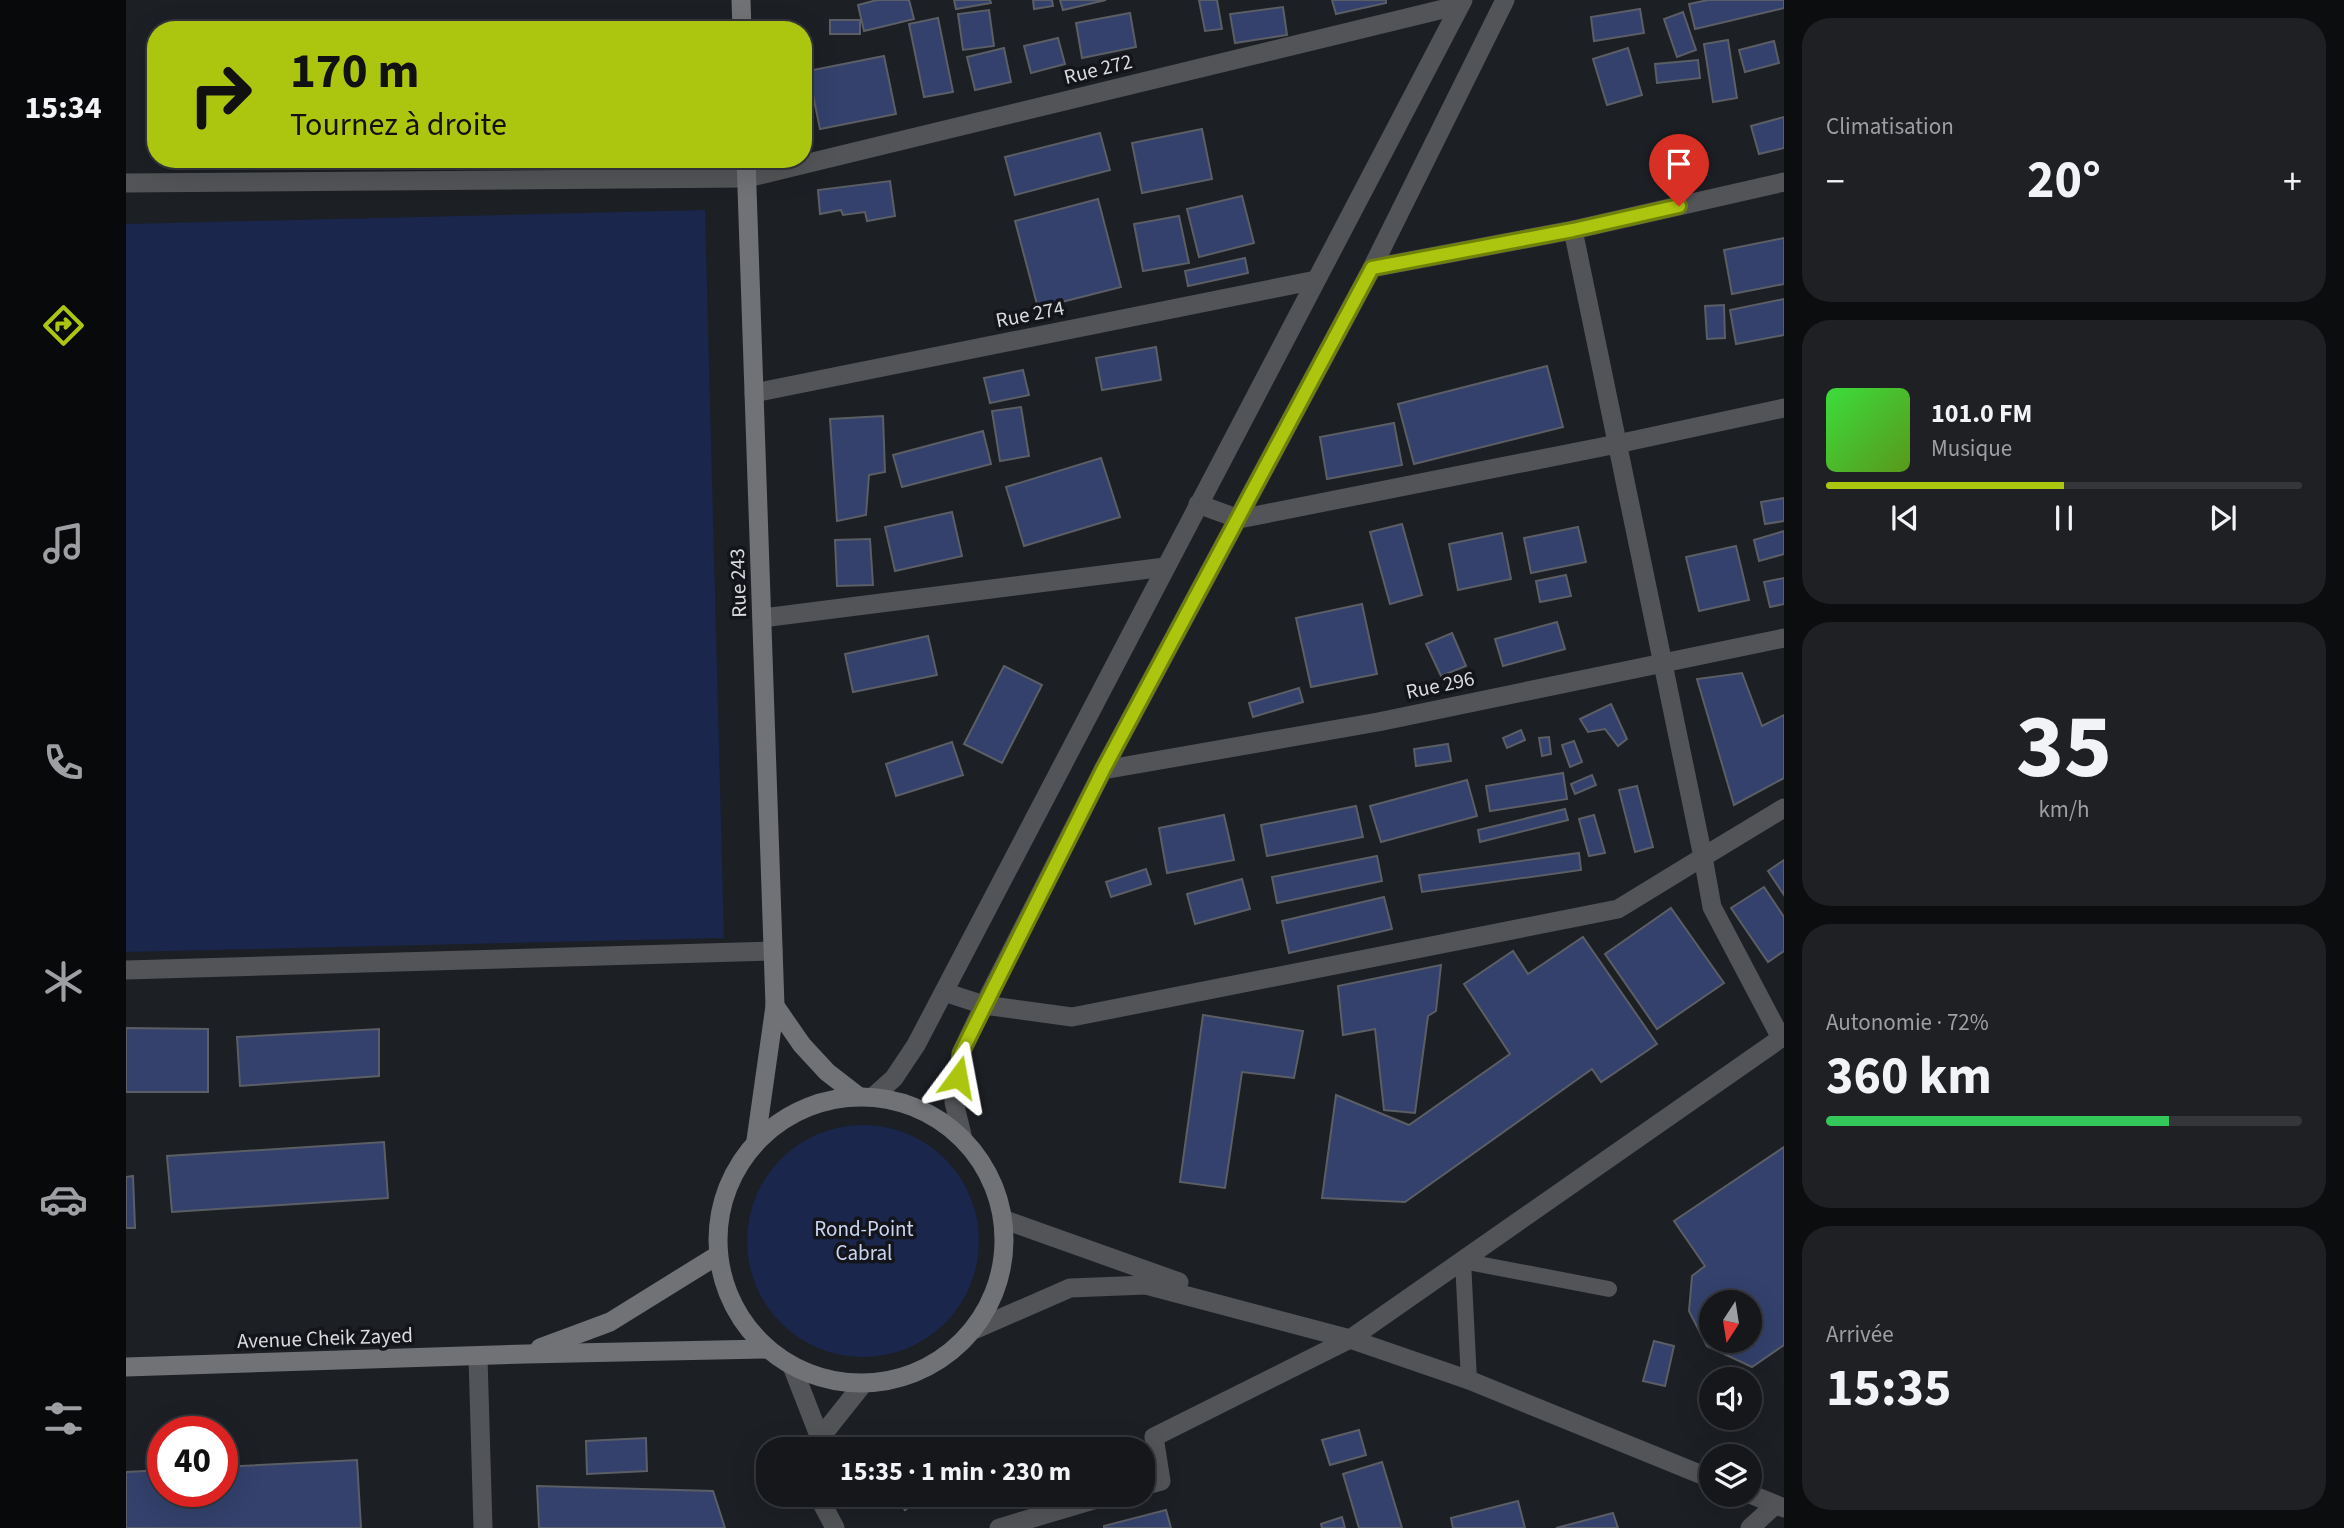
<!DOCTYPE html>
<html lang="fr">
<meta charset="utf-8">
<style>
:root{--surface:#15171b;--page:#1e2024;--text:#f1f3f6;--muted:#9d9fa3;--line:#34363a;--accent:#acc610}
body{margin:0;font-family:"Source Sans 3",sans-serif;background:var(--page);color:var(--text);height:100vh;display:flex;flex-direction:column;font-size:26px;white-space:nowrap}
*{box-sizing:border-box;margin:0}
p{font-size:23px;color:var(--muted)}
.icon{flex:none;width:38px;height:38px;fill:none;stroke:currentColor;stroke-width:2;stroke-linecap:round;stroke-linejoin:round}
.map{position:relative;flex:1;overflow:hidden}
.details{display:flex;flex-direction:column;gap:18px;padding:18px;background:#0c0d0f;width:560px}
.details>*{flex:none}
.hud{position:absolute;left:21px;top:21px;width:665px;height:147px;border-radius:28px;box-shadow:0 7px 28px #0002,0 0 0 2px var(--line);background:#acc610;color:#111;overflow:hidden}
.needle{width:46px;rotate:192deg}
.fabs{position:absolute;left:1573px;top:1290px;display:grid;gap:14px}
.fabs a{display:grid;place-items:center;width:63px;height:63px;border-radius:50%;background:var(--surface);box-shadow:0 7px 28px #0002,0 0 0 2px var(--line);font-size:35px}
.speed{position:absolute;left:21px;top:1416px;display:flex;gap:14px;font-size:35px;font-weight:700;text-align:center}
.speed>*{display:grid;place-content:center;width:91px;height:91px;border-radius:50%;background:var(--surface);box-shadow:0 7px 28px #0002,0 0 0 2px var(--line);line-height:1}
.speed .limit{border:10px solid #d22;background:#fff;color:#111}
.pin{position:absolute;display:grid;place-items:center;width:60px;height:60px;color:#fff;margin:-72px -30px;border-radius:50% 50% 50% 0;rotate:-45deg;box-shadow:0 0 7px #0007}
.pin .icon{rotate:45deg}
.me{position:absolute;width:77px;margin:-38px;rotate:13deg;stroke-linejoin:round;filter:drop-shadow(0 0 5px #0008)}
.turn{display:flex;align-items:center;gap:24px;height:147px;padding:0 28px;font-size:32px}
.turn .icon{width:91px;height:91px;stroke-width:2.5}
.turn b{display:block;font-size:49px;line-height:60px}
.big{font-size:52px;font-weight:700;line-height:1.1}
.details .card{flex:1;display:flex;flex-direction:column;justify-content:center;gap:10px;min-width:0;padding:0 24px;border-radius:28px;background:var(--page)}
.details .dial{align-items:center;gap:0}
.dial b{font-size:91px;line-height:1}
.song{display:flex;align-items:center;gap:21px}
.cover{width:84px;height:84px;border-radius:10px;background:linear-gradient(135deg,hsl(120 70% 55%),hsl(90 70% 35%))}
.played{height:7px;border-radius:4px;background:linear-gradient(90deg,var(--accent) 50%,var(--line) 50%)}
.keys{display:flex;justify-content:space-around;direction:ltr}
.heat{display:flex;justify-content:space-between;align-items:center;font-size:38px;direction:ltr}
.charge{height:10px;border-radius:5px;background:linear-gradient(90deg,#34c759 72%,var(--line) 0)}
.trip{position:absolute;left:630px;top:1437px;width:399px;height:70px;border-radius:28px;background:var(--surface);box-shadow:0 7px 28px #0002,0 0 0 2px var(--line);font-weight:700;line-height:70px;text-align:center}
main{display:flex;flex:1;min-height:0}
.dock{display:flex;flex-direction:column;width:126px;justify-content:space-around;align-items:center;background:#08090b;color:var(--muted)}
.dock .icon{width:49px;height:49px}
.dock .selected{color:var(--accent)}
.dock b{font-size:32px;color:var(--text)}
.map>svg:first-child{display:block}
.green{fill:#1a264b}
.building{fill:#33416c;stroke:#5b5e65;stroke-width:2;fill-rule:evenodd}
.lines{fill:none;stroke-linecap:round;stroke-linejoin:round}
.service{stroke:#525457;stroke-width:16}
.minor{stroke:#525457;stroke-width:19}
.tertiary{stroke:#525457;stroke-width:19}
.secondary{stroke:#707276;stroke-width:19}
.route-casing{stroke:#70810a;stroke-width:18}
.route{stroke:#acc610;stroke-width:12}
.labels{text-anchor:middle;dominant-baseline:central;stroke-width:7;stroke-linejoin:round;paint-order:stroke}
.street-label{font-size:21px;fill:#d9dbdf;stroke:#13151b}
.park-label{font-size:21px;fill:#cbd6f3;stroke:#13151b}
</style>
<main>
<nav class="dock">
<b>15:34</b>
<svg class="icon selected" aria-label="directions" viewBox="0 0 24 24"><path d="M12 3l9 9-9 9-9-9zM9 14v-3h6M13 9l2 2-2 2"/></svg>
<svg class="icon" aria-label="music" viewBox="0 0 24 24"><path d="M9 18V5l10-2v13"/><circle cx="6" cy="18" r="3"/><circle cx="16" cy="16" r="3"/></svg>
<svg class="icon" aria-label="phone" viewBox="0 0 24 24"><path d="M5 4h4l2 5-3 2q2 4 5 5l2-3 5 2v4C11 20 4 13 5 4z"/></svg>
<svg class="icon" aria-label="climate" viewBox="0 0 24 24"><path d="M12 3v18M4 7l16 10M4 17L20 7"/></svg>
<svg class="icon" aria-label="car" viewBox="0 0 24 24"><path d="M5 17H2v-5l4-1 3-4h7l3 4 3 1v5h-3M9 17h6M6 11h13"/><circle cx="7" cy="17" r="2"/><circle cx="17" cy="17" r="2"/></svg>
<svg class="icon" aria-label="filters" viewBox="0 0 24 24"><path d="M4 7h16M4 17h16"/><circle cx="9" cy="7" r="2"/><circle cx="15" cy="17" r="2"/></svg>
</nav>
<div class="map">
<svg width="1658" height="1528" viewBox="0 0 1658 1528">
<rect width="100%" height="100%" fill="#1c1f24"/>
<g class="green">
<polygon points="579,210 598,938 0,952 0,224"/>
<circle cx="737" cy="1241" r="116"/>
</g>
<g class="building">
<polygon points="751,0 783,0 788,19 738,31 732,5"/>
<polygon points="828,0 864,0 865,3 830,9"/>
<polygon points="907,0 926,0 927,6 908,9"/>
<polygon points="934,0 980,0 937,10"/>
<polygon points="1073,0 1091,0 1096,29 1079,31"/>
<polygon points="1206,0 1260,0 1260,3 1210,14"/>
<polygon points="1582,0 1658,0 1658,8 1569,29 1563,4"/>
<polygon points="1157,7 1161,35 1109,43 1104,14"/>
<polygon points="1514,9 1518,33 1468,41 1465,17"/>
<polygon points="863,10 868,46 837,50 832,14"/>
<polygon points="1557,12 1570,50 1551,57 1538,19"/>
<polygon points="1004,13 1010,47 956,58 950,23"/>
<polygon points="812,18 827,92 798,97 783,24"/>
<rect x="704" y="20" width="30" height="14"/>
<polygon points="932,38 939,64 905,73 898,46"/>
<polygon points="1602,40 1611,98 1587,102 1578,44"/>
<polygon points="1648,41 1653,63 1619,72 1613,50"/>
<polygon points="878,48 885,82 849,90 841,57"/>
<polygon points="1502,48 1516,95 1481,105 1467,59"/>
<polygon points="758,56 770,114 694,129 682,71"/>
<polygon points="1572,60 1574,78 1531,83 1529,64"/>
<polygon points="1658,117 1658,148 1633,154 1625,126"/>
<polygon points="1076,129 1086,179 1016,193 1006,143"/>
<polygon points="974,133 984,170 889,195 879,157"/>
<polygon points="764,181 769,216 741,221 739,212 717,215 715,210 694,214 692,190"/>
<polygon points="1116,196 1128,243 1073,257 1061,209"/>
<polygon points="972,199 995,287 912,308 889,221"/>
<polygon points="1053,216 1063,263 1017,271 1008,224"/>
<polygon points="1658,238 1658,284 1606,294 1598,250"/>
<polygon points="1119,258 1122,273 1062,286 1059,271"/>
<polygon points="1658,299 1658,335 1610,344 1604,310"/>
<polygon points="1598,305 1599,338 1581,339 1579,306"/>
<polygon points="1030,347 1035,380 976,390 970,358"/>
<polygon points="1421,366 1437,427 1288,464 1272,404"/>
<polygon points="897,370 903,395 864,403 858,378"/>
<polygon points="895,407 903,456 874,461 866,411"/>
<polygon points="757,416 759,472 743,475 740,515 711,521 704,419"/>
<polygon points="1268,423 1276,465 1201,479 1194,437"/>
<polygon points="857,431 865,464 776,487 767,455"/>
<polygon points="975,458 994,517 898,546 880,487"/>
<polygon points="1658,498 1658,521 1639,524 1635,502"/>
<polygon points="826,512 836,556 769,571 759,527"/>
<polygon points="1276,524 1296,595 1264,604 1244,532"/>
<polygon points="1452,527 1460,562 1405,573 1398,538"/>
<polygon points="1658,531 1658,554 1633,561 1628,540"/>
<polygon points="1376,533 1385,579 1332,590 1323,544"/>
<polygon points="744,539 747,585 711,586 709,540"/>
<polygon points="1610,546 1623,600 1573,611 1560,557"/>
<polygon points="1440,575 1445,596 1414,602 1410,581"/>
<polygon points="1658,578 1658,604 1644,607 1638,582"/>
<polygon points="1236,604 1251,674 1185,687 1170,618"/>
<polygon points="1431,622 1439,649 1377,666 1369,639"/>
<polygon points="1326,633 1340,666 1315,676 1300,644"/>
<polygon points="802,636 811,675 727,692 719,654"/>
<polygon points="878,666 916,685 876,763 838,744"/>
<polygon points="1616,673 1636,726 1658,715 1658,778 1608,805 1571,679"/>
<polygon points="1173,688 1177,702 1127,717 1123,703"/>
<polygon points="1485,704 1501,739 1492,746 1479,729 1462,732 1454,719"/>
<polygon points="1395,730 1399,740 1381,748 1377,738"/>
<polygon points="1423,737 1425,754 1416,756 1413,738"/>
<polygon points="1448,741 1456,762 1444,767 1436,745"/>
<polygon points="826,742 837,775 770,796 760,764"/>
<polygon points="1322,744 1325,761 1290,766 1288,749"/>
<polygon points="1437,773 1441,799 1364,811 1360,786"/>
<polygon points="1466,775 1470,785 1449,794 1445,784"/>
<polygon points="1341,780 1351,816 1255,842 1244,806"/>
<polygon points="1511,786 1527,847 1509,852 1493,790"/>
<polygon points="1230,806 1237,837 1141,856 1135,825"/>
<polygon points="1439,809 1442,820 1354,842 1352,830"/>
<polygon points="1098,815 1108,860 1041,873 1033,828"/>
<polygon points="1468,815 1479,853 1463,856 1453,819"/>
<polygon points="1453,853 1455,870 1296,892 1293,875"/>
<polygon points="1251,856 1256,881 1151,903 1146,877"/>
<polygon points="1658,860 1658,895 1642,871"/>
<polygon points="1020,869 1025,884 985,897 980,882"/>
<polygon points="1116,879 1124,909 1069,924 1061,894"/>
<polygon points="1638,887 1658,917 1658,951 1642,962 1605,908"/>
<polygon points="1258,897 1266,929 1163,953 1156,921"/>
<polygon points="1545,908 1598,983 1531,1029 1479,954"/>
<polygon points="1457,937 1531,1044 1475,1082 1466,1069 1279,1202 1196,1198 1210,1095 1283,1125 1384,1054 1338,984 1387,951 1402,974"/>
<polygon points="1315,965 1310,1011 1302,1016 1289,1113 1258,1110 1249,1029 1217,1035 1212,986"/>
<polygon points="1077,1015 1177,1031 1168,1078 1116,1072 1099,1188 1054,1182"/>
<polygon points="0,1028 82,1029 82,1092 0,1092"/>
<polygon points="253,1029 253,1076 114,1086 111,1037"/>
<polygon points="258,1142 262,1198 46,1212 41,1156"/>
<path d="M1658,1147V1345L1626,1367L1581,1346L1563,1311L1566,1276L1579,1266L1548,1221ZM1586,1302H1624V1340H1586Z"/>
<polygon points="7,1176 9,1228 0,1228 0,1177"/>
<polygon points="1528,1341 1548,1346 1539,1386 1517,1381"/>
<polygon points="1233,1430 1240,1455 1204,1465 1196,1440"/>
<polygon points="520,1438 521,1471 461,1474 460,1441"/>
<polygon points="231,1460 235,1528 0,1528 0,1472 37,1470 37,1491 96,1491 96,1467"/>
<polygon points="1256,1462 1276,1528 1233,1528 1217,1474"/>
<polygon points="411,1486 587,1491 599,1528 413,1528"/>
<polygon points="767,1494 800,1494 779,1510"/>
<polygon points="1392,1501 1399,1528 1327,1528 1325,1518"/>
<polygon points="1040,1510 1045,1528 978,1528 978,1526"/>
<polygon points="1487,1513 1492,1528 1430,1528"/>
<polygon points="1216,1517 1219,1528 1196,1528 1195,1524"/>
</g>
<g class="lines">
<polyline class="service" points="1343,1380 1337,1261 1483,1289"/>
<g class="minor">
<polyline points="0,183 621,178 1334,5"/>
<polyline points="1246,268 1447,230 1658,182"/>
<polyline points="628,393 1190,280"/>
<polyline points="1072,504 1113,519 1491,444 1658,408"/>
<polyline points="636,618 1039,567"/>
<polyline points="977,770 1252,722 1658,638"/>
<polyline points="0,970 647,951"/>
<polyline points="818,992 858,1005 946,1017 1492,909 1577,857 1447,230"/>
<polyline points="1655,1038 1586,907 1577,857 1658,808"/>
<polyline points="352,1357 357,1528"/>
<polyline points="1017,1486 1035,1481 1028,1437 1224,1339 1658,1036"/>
<polyline points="873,1528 988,1494"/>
<polyline points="1624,1528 1649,1505"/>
</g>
<g class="tertiary">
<polyline points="748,1096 768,1078 790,1045 1337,0"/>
<polyline points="836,1135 828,1102 835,1053 858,1005 977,770 1246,268 1379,0"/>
<polyline points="879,1220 1053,1282"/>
<polyline points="850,1329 944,1288 1020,1285 1224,1339 1343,1380 1586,1479"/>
<polyline points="666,1366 694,1438 694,1449"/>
<polyline points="694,1438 737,1384"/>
<polyline points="691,1494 709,1528"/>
<polyline points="1624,1494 1658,1508"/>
</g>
<g class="secondary">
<polyline points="615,0 616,30"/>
<polyline points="620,159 649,1006 630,1140"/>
<polyline points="649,1006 676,1045 701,1072 732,1096"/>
<circle cx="735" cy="1240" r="143"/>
<polyline points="414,1348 484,1322 592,1255"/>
<polyline points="0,1367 400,1354 642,1349"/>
</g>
</g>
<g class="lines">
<defs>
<polyline id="route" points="832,1077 835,1053 977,770 1246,268 1447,230 1553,206"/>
</defs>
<use href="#route" class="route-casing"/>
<use href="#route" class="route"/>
</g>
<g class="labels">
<g class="street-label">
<text transform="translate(972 69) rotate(-14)">Rue 272</text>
<text transform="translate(904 314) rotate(-11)">Rue 274</text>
<text transform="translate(612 583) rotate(-92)">Rue 243</text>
<text transform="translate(1314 685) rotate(-12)">Rue 296</text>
<text transform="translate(199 1338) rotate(-2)">Avenue Cheik Zayed</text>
</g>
<g class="park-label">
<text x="738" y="1229">Rond-Point<tspan x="738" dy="24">Cabral</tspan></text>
</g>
</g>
</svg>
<div class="fabs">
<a><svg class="needle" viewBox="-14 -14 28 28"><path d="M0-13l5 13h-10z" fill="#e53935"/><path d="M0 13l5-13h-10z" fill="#9d9fa3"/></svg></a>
<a><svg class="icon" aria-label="sound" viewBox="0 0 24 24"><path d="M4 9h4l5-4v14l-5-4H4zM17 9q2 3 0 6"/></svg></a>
<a><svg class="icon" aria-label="layers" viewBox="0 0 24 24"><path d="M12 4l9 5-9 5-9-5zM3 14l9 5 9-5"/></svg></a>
</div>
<div class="speed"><div class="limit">40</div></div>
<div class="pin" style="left:1553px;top:206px;background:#d93025"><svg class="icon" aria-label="arrive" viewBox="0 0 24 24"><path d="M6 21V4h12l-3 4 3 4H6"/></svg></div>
<svg class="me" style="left:832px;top:1077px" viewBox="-20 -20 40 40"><path d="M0-17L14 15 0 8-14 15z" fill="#acc610" stroke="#fff" stroke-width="4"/></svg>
<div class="trip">15:35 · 1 min · 230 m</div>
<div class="hud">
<div class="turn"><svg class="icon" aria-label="right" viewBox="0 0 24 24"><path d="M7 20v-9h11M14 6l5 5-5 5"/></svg><div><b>170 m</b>Tournez à droite</div></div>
</div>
</div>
<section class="details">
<div class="card"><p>Climatisation</p>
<div class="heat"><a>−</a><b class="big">20°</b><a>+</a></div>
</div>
<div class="card">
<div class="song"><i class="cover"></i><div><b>101.0 FM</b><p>Musique</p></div></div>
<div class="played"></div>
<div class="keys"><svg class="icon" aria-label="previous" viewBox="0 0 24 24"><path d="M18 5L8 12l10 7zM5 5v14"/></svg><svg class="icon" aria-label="pause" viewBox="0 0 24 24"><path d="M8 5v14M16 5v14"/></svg><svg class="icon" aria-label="next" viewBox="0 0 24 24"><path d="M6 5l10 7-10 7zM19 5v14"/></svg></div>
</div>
<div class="card dial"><b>35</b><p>km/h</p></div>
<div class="card"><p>Autonomie · 72%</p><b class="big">360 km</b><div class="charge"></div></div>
<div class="card"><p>Arrivée</p><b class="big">15:35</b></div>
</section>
</main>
